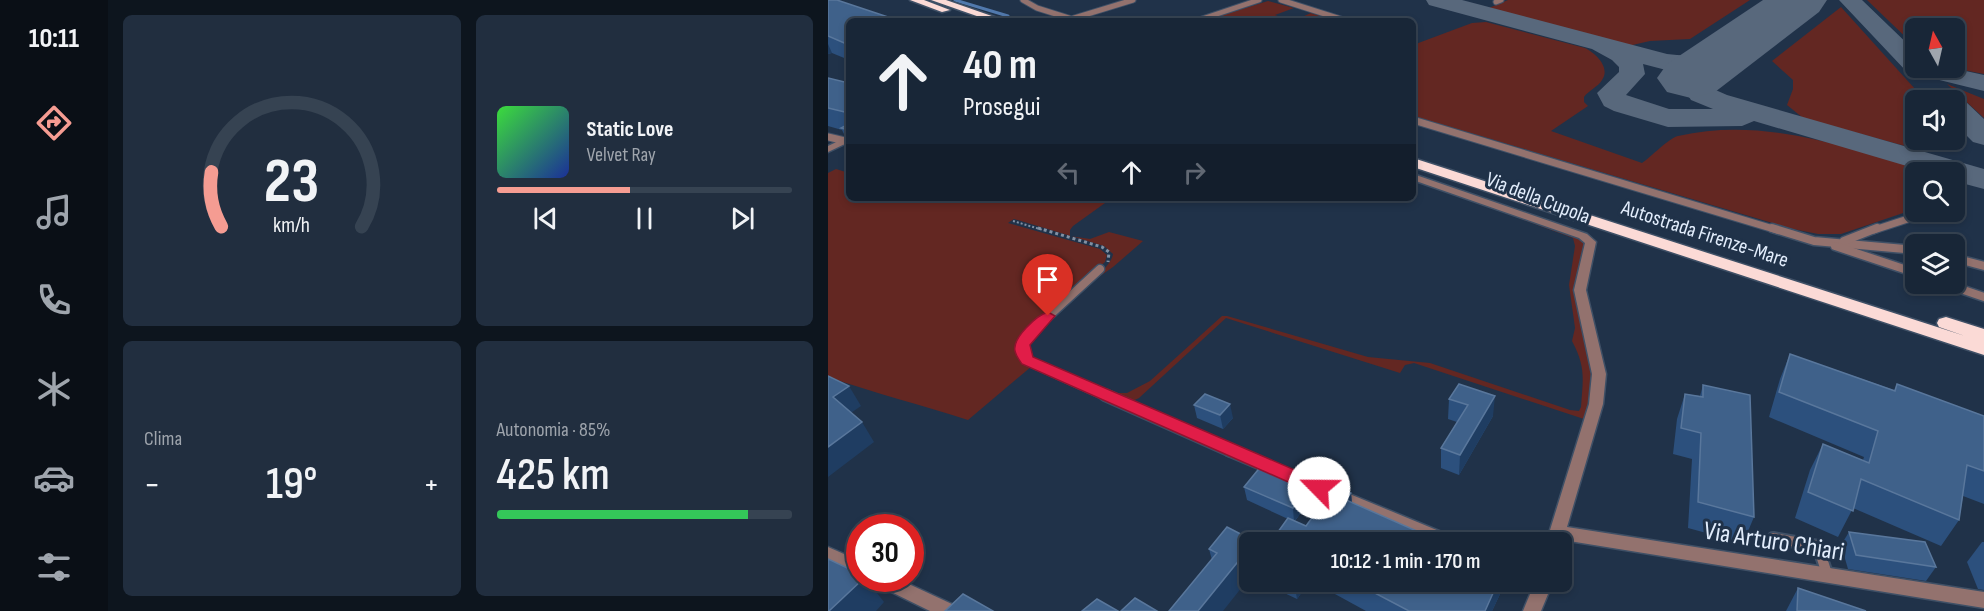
<!DOCTYPE html>
<html lang="it">
<meta charset="utf-8">
<style>
:root{--surface:#182637;--page:#212e3f;--text:#f1f3f6;--muted:#9fa5ad;--line:#364352;--accent:#f59c92}
body{margin:0;font-family:"Sofia Sans Condensed",sans-serif;background:var(--page);color:var(--text);height:100vh;display:flex;flex-direction:column;font-size:22px;white-space:nowrap}
*{box-sizing:border-box;margin:0}
p{font-size:20px;color:var(--muted)}
.icon{flex:none;width:33px;height:33px;fill:none;stroke:currentColor;stroke-width:2;stroke-linecap:round;stroke-linejoin:round}
.map{position:relative;flex:1;overflow:hidden}
.drawer{display:flex;flex-direction:column;gap:15px;padding:15px;background:#0d151e;width:720px}
.drawer>*{flex:none}
.top-card{position:absolute;left:18px;top:18px;width:570px;height:183px;border-radius:9px;box-shadow:0 3px 9px #0003,0 0 0 2px var(--line);background:#182637;color:var(--text);overflow:hidden}
.needle{width:39px;rotate:352deg}
.fabs{position:absolute;left:1077px;top:18px;display:grid;gap:12px}
.fabs a{display:grid;place-items:center;width:60px;height:60px;border-radius:9px;background:var(--surface);box-shadow:0 3px 9px #0003,0 0 0 2px var(--line);font-size:30px}
.speed{position:absolute;left:18px;top:514px;display:flex;gap:12px;font-size:30px;font-weight:700;text-align:center}
.speed>*{display:grid;place-content:center;width:78px;height:78px;border-radius:50%;background:var(--surface);box-shadow:0 3px 9px #0003,0 0 0 2px var(--line);line-height:1}
.speed .limit{border:9px solid #d22;background:#fff;color:#111}
.pin{position:absolute;display:grid;place-items:center;width:51px;height:51px;color:#fff;margin:-62px -26px;border-radius:50% 50% 50% 0;rotate:-45deg;box-shadow:0 0 6px #0007}
.pin .icon{rotate:45deg}
.me{position:absolute;width:66px;margin:-33px;rotate:293deg;stroke-linejoin:round;filter:drop-shadow(0 0 4px #0008)}
.turn{display:flex;align-items:center;gap:21px;height:126px;padding:0 18px;font-size:27px}
.turn .icon{width:78px;height:78px;stroke-width:2.5}
.turn b{display:block;font-size:42px;line-height:51px}
.lanes{display:flex;align-items:center;height:57px;padding:0 18px;background:#0003;justify-content:center;gap:30px;direction:ltr}
.lanes .off{opacity:.35}
.big{font-size:45px;font-weight:600;line-height:1.1}
.drawer .widget{flex:1;display:flex;flex-direction:column;justify-content:center;gap:9px;min-width:0;padding:0 21px;border-radius:9px;background:var(--page)}
.drawer .dial{align-items:center;gap:0}
.dial svg{height:156px;overflow:visible;fill:none;stroke:var(--line);stroke-width:7;stroke-linecap:round;text-anchor:middle}
.dial text{fill:var(--text);stroke:none}
.song{display:flex;align-items:center;gap:18px}
.cover{width:72px;height:72px;border-radius:9px;background:linear-gradient(135deg,hsl(120 70% 55%),hsl(230 70% 35%))}
.played{height:6px;border-radius:3px;background:linear-gradient(90deg,var(--accent) 45%,var(--line) 45%)}
.keys{display:flex;justify-content:space-around;direction:ltr}
.heat{display:flex;justify-content:space-between;align-items:center;font-size:33px;direction:ltr}
.charge{height:9px;border-radius:4px;background:linear-gradient(90deg,#34c759 85%,var(--line) 0)}
.drawer .tiles{flex:1;display:grid;gap:15px;grid-template-columns:repeat(2,1fr)}
.trip{position:absolute;left:411px;top:532px;width:333px;height:60px;border-radius:9px;background:var(--surface);box-shadow:0 3px 9px #0003,0 0 0 2px var(--line);font-weight:600;line-height:60px;text-align:center}
main{display:flex;flex:1;min-height:0}
.tabs{display:flex;flex-direction:column;width:108px;justify-content:space-around;align-items:center;background:#0a0f16;color:var(--muted)}
.tabs .icon{width:42px;height:42px}
.tabs .active{color:var(--accent)}
.tabs b{font-size:27px;color:var(--text)}
.map>svg:first-child{display:block}
.green{fill:#632722}
.lines{fill:none;stroke-linecap:round;stroke-linejoin:round}
.stream{stroke:#5179ad;stroke-width:3}
.taxiway{fill:#58687c;fill-rule:evenodd}
.runway{fill:#58687c;fill-rule:evenodd}
.service-far3-casing{stroke:#3f5066;stroke-width:7}
.service-far2-casing{stroke:#3f5066;stroke-width:9}
.service-far1-casing{stroke:#3f5066;stroke-width:11}
.service-casing{stroke:#3f5066;stroke-width:14}
.minor-casing{stroke:#3f5066;stroke-width:3}
.motorway-casing{stroke:#3f5066;stroke-width:3}
.path-far1{stroke:#8290a3;stroke-width:2;stroke-dasharray:2 2;stroke-linecap:butt}
.path{stroke:#8290a3;stroke-width:3;stroke-dasharray:3 3;stroke-linecap:butt}
.service-far3{stroke:#93726e;stroke-width:5}
.service-far2{stroke:#93726e;stroke-width:7}
.service-far1{stroke:#93726e;stroke-width:8}
.service{stroke:#93726e;stroke-width:10}
.minor{fill:#93726e;fill-rule:evenodd}
.motorway{fill:#fbdad6;fill-rule:evenodd}
.wall{fill:#2c507d}
.shaded-wall{fill:#1f3d62}
.building{fill:#3f618a;stroke:#59779c;stroke-width:1.5}
.route{fill:#e11d48;stroke:#92132f;stroke-width:1.5}
.labels{text-anchor:middle;dominant-baseline:central;stroke-width:6;stroke-linejoin:round;paint-order:stroke}
.street-label{font-size:21px;fill:#e2edfc;stroke:#203249}
.near-street-label{font-size:26px;fill:#e2edfc;stroke:#203249}
</style>
<main>
<nav class="tabs">
<b>10:11</b>
<svg class="icon active" aria-label="directions" viewBox="0 0 24 24"><path d="M12 3l9 9-9 9-9-9zM9 14v-3h6M13 9l2 2-2 2"/></svg>
<svg class="icon" aria-label="music" viewBox="0 0 24 24"><path d="M9 18V5l10-2v13"/><circle cx="6" cy="18" r="3"/><circle cx="16" cy="16" r="3"/></svg>
<svg class="icon" aria-label="phone" viewBox="0 0 24 24"><path d="M5 4h4l2 5-3 2q2 4 5 5l2-3 5 2v4C11 20 4 13 5 4z"/></svg>
<svg class="icon" aria-label="climate" viewBox="0 0 24 24"><path d="M12 3v18M4 7l16 10M4 17L20 7"/></svg>
<svg class="icon" aria-label="car" viewBox="0 0 24 24"><path d="M5 17H2v-5l4-1 3-4h7l3 4 3 1v5h-3M9 17h6M6 11h13"/><circle cx="7" cy="17" r="2"/><circle cx="17" cy="17" r="2"/></svg>
<svg class="icon" aria-label="filters" viewBox="0 0 24 24"><path d="M4 7h16M4 17h16"/><circle cx="9" cy="7" r="2"/><circle cx="15" cy="17" r="2"/></svg>
</nav>
<section class="drawer">
<div class="tiles">
<div class="widget dial"><svg viewBox="0 0 100 80">
<path d="M14 69A42 42 0 1 1 86 69"/>
<path d="M14 69A42 42 0 0 1 9 41" stroke="#f59c92"/>
<text x="50" y="56" font-size="32" font-weight="700">23</text>
<text x="50" y="72" font-size="11">km/h</text>
</svg></div>
<div class="widget">
<div class="song"><i class="cover"></i><div><b>Static Love</b><p>Velvet Ray</p></div></div>
<div class="played"></div>
<div class="keys"><svg class="icon" aria-label="previous" viewBox="0 0 24 24"><path d="M18 5L8 12l10 7zM5 5v14"/></svg><svg class="icon" aria-label="pause" viewBox="0 0 24 24"><path d="M8 5v14M16 5v14"/></svg><svg class="icon" aria-label="next" viewBox="0 0 24 24"><path d="M6 5l10 7-10 7zM19 5v14"/></svg></div>
</div>
<div class="widget"><p>Clima</p>
<div class="heat"><a>−</a><b class="big">19°</b><a>+</a></div>
</div>
<div class="widget"><p>Autonomia · 85%</p><b class="big">425 km</b><div class="charge"></div></div>
</div>
</section>
<div class="map">
<svg width="1156" height="611" viewBox="0 0 1156 611">
<rect width="100%" height="100%" fill="#203249"/>
<g class="green">
<polygon points="680,0 922,0 862,39 822,41 800,46 661,8"/>
<polygon points="1039,0 1156,0 1156,74 1125,68 1126,68 1126,28 1088,28 1087,46"/>
<polygon points="440,1 466,8 447,15 465,21 483,13 508,21 375,21"/>
<polygon points="1013,7 1097,100 1088,100 1088,140 1112,140 1106,147 1077,146 989,122 975,118 959,105 965,89 965,80 944,61"/>
<path d="M658,22L757,48C767,53 783,67 774,80C770,87 761,90 756,97V102L760,106L723,131L814,163C823,157 841,138 850,136C937,116 1020,148 1102,172H1088L1087,209L1013,234H990L965,229L585,116V45L644,23Z"/>
<polygon points="1119,84 1156,99 1156,118"/>
<path d="M8,169L21,173V198H284L245,226L242,230V236L262,239L281,232L315,241L285,267L258,286L210,330L204,336L200,347L205,357L224,369L278,393H299L322,381L394,316H399L540,357L602,363L742,410L751,411L753,407C755,379 758,367 744,341L747,328L741,285L747,246L745,238L585,179L736,230L756,242L758,248L747,290L765,371L763,400L759,420L586,363L577,365L572,373L398,318L311,398C297,406 282,395 269,389C251,381 216,370 203,356C183,332 282,279 285,254L276,246L186,219L180,223L272,249L279,255L277,262C261,276 193,330 191,348C190,356 198,361 204,366L140,420C94,405 46,393 0,377V173Z"/>
</g>
<g class="lines">
<polyline class="stream" points="127,0 180,16"/>
<g class="taxiway">
<path d="M598,0H634L839,54C848,55 858,56 868,55C883,53 892,41 909,45L912,50L909,55L877,70L880,74L877,82L883,88L899,95L1156,169V189L1126,181V172H1099L926,121L914,126L840,127L786,111L776,106L769,93L791,72V67L784,60L764,49L601,5ZM815,64L838,70H857L851,82L863,100L885,109H841L798,95L817,74Z"/>
<polygon points="1011,0 1034,0 1088,52 1088,68 1124,68 1156,75 1156,91 1079,72"/>
<polygon points="1126,98 1136,100 1156,119 1156,145 1145,142 1126,123 1126,100 1116,100"/>
</g>
<polygon class="runway" points="935,0 999,0 991,12 887,92 863,98 839,92 829,78 839,64"/>
<defs>
<g id="service-far3">
<polyline points="195,0 209,8 247,20"/>
<polyline points="453,0 519,21"/>
<polyline points="668,2 673,0"/>
<polyline points="243,19 305,0"/>
<polyline points="368,21 431,0"/>
</g>
<g id="service-far2">
<polyline points="585,120 949,230"/>
<polyline points="0,137 17,141"/>
<polyline points="1046,230 1092,215 1118,216"/>
</g>
<g id="service-far1">
<polyline points="944,228 986,241 1088,250"/>
<polyline points="1016,241 1049,228"/>
<polyline points="1007,246 1088,273"/>
<polyline points="1126,258 1156,266"/>
<polyline points="272,269 199,336 195,348 200,361 280,397"/>
<polyline points="1118,284 1156,297"/>
</g>
<g id="service">
<polyline points="277,395 403,451"/>
<polyline points="945,538 990,546 1000,577"/>
</g>
<g id="minor">
<polygon points="21,136 21,142 0,152 0,146"/>
<polygon points="585,174 759,234 768,242 758,290 778,374 775,404 739,527 1156,592 1156,608 735,540 734,544 718,543 761,404 764,374 746,290 757,243 751,238 585,180"/>
<polygon points="403,445 628,538 630,543 605,543 398,455 396,451 398,447"/>
<polygon points="0,547 32,561 32,576 0,562"/>
<polygon points="44,579 70,579 126,605 129,611 102,611 47,584"/>
<polygon points="707,582 725,582 713,611 695,611"/>
</g>
<g id="motorway">
<polygon points="82,0 96,0 122,10 114,12"/>
<polygon points="103,0 118,0 178,21 163,21"/>
<polygon points="585,158 1137,336 1111,327 1109,323 1111,319 1118,317 1156,329 1156,355 585,167"/>
</g>
</defs>
<use href="#service-far3" class="service-far3-casing"/>
<use href="#service-far2" class="service-far2-casing"/>
<use href="#service-far1" class="service-far1-casing"/>
<use href="#service" class="service-casing"/>
<use href="#minor" class="minor-casing"/>
<use href="#motorway" class="motorway-casing"/>
<polyline class="path-far1" points="185,221 215,230"/>
<polyline class="path" points="210,228 274,247 281,252 280,262"/>
<use href="#service-far3" class="service-far3"/>
<use href="#service-far2" class="service-far2"/>
<use href="#service-far1" class="service-far1"/>
<use href="#service" class="service"/>
<use href="#minor" class="minor"/>
<use href="#motorway" class="motorway"/>
</g>
<g class="wall">
<polygon points="0,0 21,21 21,60 4,53 0,54"/>
<polygon points="0,78 21,83 21,144 14,130 0,126"/>
<polygon points="962,354 1066,390 1069,384 1156,416 1156,504 1135,496 1131,520 1113,546 1025,508 1010,537 967,518 982,470 995,444 1035,460 1036,457 941,417 952,379"/>
<polygon points="631,384 665,416 631,475 613,468 613,448 629,422 620,419 621,399"/>
<polygon points="875,385 926,517 915,543 860,528 864,459 845,454 849,419 857,394 872,396"/>
<polygon points="366,405 405,418 395,429 369,418"/>
<polygon points="416,487 483,499 467,521 478,526 523,493 524,503 616,543 442,543 460,519 419,500"/>
<polygon points="1021,532 1108,567 1098,581 1020,569 1013,545"/>
<polygon points="1154,542 1156,542 1156,590 1150,589 1139,562"/>
<polygon points="422,543 422,577 384,560 381,549"/>
<polygon points="433,582 481,582 469,599"/>
<polygon points="485,582 674,582 673,592 664,611 538,611"/>
<polygon points="970,588 1038,611 958,611"/>
</g>
<g class="shaded-wall">
<polygon points="0,44 4,53 0,54"/>
<polygon points="21,386 33,406 17,417 5,397"/>
<polygon points="667,396 665,416 631,475 632,455"/>
<polygon points="402,404 405,418 395,429 392,415"/>
<polygon points="34,422 46,442 0,477 0,447"/>
<polygon points="482,486 483,499 466,522 465,508"/>
<polygon points="523,493 525,516 518,500"/>
<polygon points="417,553 422,577 395,611 370,611"/>
<polygon points="35,579 38,579 56,602 48,611 1,611"/>
<polygon points="466,582 481,582 469,599"/>
<polygon points="670,582 674,582 673,592 664,611 657,611"/>
</g>
<g class="building">
<polygon points="0,0 9,0 72,21 21,21 21,45 0,36"/>
<polygon points="0,78 21,83 21,113 0,108"/>
<polygon points="21,124 21,130 13,128"/>
<polygon points="962,354 1067,391 1069,384 1156,416 1156,471 1139,465 1131,520 1033,479 1025,511 980,492 995,444 1041,463 1050,431 951,392"/>
<polygon points="0,376 21,386 5,397 34,422 0,447"/>
<polygon points="631,384 667,396 632,455 613,448 640,405 621,399"/>
<polygon points="875,385 922,395 926,517 870,502 873,433 853,428 857,394 875,397"/>
<polygon points="377,394 402,404 392,415 366,405"/>
<polygon points="434,465 482,486 465,508 416,487"/>
<polygon points="507,486 523,493 518,500 616,543 442,543 460,518 478,526"/>
<polygon points="399,527 430,543 422,543 422,555 417,553 370,611 341,611 389,553 381,549"/>
<polygon points="1021,532 1097,542 1108,567 1028,555"/>
<polygon points="0,559 32,574 32,579 35,579 1,611 0,611"/>
<polygon points="526,582 670,582 657,611 581,611"/>
<polygon points="970,588 1038,611 969,611"/>
<polygon points="135,594 165,611 117,611"/>
<polygon points="307,598 329,611 293,611"/>
<polygon points="269,599 290,611 254,611"/>
</g>
<path class="route" d="M220,312L227,316L202,345L205,357L497,483L500,488L497,493L491,495L485,493L194,364C192,361 188,356 187,351C184,338 209,315 220,312Z"/>
<g class="labels">
<g class="street-label">
<text transform="translate(710 198) rotate(21)">Via della Cupola</text>
<text transform="translate(877 234) rotate(18)">Autostrada Firenze-Mare</text>
</g>
<g class="near-street-label">
<text transform="translate(946 542) rotate(9)">Via Arturo Chiari</text>
</g>
</g>
</svg>
<div class="fabs">
<a><svg class="needle" viewBox="-14 -14 28 28"><path d="M0-13l5 13h-10z" fill="#e53935"/><path d="M0 13l5-13h-10z" fill="#9fa5ad"/></svg></a>
<a><svg class="icon" aria-label="sound" viewBox="0 0 24 24"><path d="M4 9h4l5-4v14l-5-4H4zM17 9q2 3 0 6"/></svg></a>
<a><svg class="icon" aria-label="search" viewBox="0 0 24 24"><circle cx="10" cy="10" r="6"/><path d="M15 15l6 6"/></svg></a>
<a><svg class="icon" aria-label="layers" viewBox="0 0 24 24"><path d="M12 4l9 5-9 5-9-5zM3 14l9 5 9-5"/></svg></a>
</div>
<div class="speed"><div class="limit">30</div></div>
<div class="pin" style="left:220px;top:316px;background:#d93025"><svg class="icon" aria-label="arrive" viewBox="0 0 24 24"><path d="M6 21V4h12l-3 4 3 4H6"/></svg></div>
<svg class="me" style="left:491px;top:488px" viewBox="-20 -20 40 40"><circle r="19" fill="#fff"/><path d="M0-13L10 11 0 6-10 11z" fill="#e11d48"/></svg>
<div class="trip">10:12 · 1 min · 170 m</div>
<div class="top-card">
<div class="turn"><svg class="icon" aria-label="ahead" viewBox="0 0 24 24"><path d="M12 20V5M6 11l6-6 6 6"/></svg><div><b>40 m</b>Prosegui</div></div>
<div class="lanes"><svg class="icon off" aria-label="left" viewBox="0 0 24 24"><path d="M17 20v-9H6M10 6l-5 5 5 5"/></svg><svg class="icon" aria-label="ahead" viewBox="0 0 24 24"><path d="M12 20V5M6 11l6-6 6 6"/></svg><svg class="icon off" aria-label="right" viewBox="0 0 24 24"><path d="M7 20v-9h11M14 6l5 5-5 5"/></svg></div>
</div>
</div>
</main>
